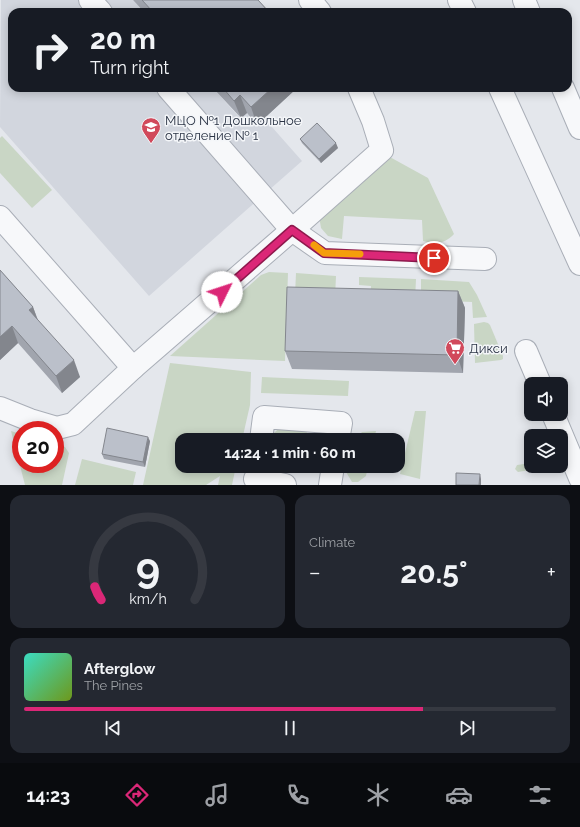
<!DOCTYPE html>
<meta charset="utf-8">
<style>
:root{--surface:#171b24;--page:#242831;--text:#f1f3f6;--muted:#9ea1a6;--line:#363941;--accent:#db2777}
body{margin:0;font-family:Raleway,sans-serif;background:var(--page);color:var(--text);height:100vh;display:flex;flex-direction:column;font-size:15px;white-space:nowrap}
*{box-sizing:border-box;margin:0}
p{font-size:13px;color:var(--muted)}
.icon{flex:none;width:22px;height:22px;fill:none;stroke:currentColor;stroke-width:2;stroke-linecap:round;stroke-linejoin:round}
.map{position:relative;height:485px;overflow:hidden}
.details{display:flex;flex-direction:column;gap:10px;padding:10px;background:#0d0f14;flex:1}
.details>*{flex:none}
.top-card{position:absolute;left:8px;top:8px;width:564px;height:84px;border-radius:12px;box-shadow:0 2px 10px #0003;background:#171b24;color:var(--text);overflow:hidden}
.buttons{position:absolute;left:524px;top:377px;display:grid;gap:8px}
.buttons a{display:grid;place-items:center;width:44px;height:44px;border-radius:8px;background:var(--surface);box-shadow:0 2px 10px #0003;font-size:20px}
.speed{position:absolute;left:12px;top:421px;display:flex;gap:8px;font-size:20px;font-weight:700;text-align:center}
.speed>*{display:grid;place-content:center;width:52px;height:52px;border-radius:50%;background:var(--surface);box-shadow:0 2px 10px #0003;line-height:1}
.speed .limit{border:6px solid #d22;background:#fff;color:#111}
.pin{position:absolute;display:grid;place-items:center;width:34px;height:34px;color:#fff;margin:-17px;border:2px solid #fff;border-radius:50%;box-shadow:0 1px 4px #0007}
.me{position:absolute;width:44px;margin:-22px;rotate:49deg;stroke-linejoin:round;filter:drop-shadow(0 0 3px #0008)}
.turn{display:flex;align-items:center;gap:14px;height:84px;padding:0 16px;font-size:18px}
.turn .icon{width:52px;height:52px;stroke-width:2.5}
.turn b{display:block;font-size:28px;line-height:34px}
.big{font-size:30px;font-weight:700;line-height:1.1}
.details .card{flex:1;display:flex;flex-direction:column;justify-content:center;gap:6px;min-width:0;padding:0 14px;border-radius:12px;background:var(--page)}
.details .dial{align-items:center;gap:0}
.dial svg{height:104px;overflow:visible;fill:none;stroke:var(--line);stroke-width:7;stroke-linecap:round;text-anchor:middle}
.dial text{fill:var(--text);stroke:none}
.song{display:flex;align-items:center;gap:12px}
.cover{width:48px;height:48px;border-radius:6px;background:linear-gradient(135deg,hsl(170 70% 55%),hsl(80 70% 35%))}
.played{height:4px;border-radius:2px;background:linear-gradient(90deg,var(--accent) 75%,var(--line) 75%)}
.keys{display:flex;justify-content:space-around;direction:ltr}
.heat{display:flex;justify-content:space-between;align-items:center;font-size:22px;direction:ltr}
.details .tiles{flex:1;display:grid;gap:10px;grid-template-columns:1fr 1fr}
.card:last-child{grid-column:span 2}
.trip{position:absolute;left:175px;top:433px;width:230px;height:40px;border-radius:12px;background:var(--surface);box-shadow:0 2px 10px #0003;font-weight:700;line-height:40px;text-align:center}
.tabs{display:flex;height:64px;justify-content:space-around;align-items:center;background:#090b0e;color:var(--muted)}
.tabs .icon{width:28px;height:28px}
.tabs .active{color:var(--accent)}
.tabs b{font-size:18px;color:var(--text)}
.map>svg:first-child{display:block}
.built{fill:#d2d6de}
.green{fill:#c9d6c5}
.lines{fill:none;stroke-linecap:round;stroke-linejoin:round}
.minor-casing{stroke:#a9aeb7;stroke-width:24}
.minor{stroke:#f7f8fa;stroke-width:22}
.wall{fill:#a1a5ae}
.shaded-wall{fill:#83868d}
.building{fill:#bbc0ca;stroke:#83868d}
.route-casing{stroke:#8e194d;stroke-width:10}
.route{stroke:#db2777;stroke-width:7}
.slow{stroke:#f59e0b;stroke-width:7}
.labels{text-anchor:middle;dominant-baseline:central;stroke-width:3;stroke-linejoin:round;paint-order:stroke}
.poi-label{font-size:13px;fill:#2b3445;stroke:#f4f6f9;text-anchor:start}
</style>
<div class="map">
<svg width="580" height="485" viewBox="0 0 580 485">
<rect width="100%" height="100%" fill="#e4e7ec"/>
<polygon class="built" points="1,0 133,0 144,12 12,12 12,88 213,88 240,118 247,113 257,124 264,118 302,161 149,296 0,127"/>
<g class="green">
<polygon points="2,136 52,190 32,208 0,173 0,138"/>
<path d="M388,156L428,178L454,234C445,244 436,244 423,241L422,220L344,216L342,239L328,236L321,228L319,216Z"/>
<polygon points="269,272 288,273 285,361 170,356 261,275"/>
<polygon points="296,273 336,276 335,298 295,295"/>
<polygon points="359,277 416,279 415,300 370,298 371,286 359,285"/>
<polygon points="421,279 469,282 477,295 487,317 473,318 472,302 447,301 421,295"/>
<polygon points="484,322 488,323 490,325 503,356 503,359 501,360 475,363 474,324"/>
<polygon points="170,363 251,372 250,405 242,440 182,440 182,466 236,466 232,485 218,485 220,476 206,485 143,485"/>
<polygon points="262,377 349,381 348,396 261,393"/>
<polygon points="415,411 426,411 420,479 400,474"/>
<path d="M284,426L306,431L311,440H269C272,433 277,430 284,426Z"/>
<polygon points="11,431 21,434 21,464 55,464 55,444 65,447 69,453 62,485 25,485"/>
<polygon points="376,431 374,440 354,440 362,432"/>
<polygon points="82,459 136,472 133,485 75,485"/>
<polygon points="531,463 531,466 554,466 518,472 515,469 517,465"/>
<path d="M276,466H305C296,472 285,473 276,466Z"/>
<polygon points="346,466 368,466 366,476 358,482 352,482 346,472"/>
</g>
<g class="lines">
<defs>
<g id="minor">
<polyline points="90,0 101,12"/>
<polyline points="310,0 320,12"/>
<polyline points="459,0 465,12"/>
<polyline points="524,0 529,12"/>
<polyline points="168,88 292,230 325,253 485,259"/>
<polyline points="500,88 580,264"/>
<polyline points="563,88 580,128"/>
<polyline points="0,217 133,368"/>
<polyline points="526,351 540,384"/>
<polyline points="0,408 30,420 57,428 73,424 133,368 292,230 382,150 373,121 359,88"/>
<polyline points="553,414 580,478"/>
<polyline points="261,440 264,417 341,423 338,440"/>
<polyline points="255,479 285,485"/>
<polyline points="330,485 333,466"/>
</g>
</defs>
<use href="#minor" class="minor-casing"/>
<use href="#minor" class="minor"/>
</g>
<g class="wall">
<polygon points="133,0 258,0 269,12 144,12"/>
<polygon points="213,88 297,88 257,125 247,113 241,118"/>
<polygon points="300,139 338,148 321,163 302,143"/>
<polygon points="0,270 33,307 38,320 80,377 62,393 18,343 0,360"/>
<polygon points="458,291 465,308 463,373 292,369 285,351"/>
<polygon points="150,441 145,467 104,459 102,454"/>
</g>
<g class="shaded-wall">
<polygon points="272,88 297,88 257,125 251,107"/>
<polygon points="240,95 247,113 241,118 234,101"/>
<polygon points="336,143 338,148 321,163 319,159"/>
<polygon points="458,291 465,308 463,373 457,355"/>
<polygon points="33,307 39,324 29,310"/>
<polygon points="12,326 18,343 0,360 0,337"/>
<polygon points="74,360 80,377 62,393 56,376"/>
<polygon points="148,437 150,441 145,467 143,462"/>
<polygon points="480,474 481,479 481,485 479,485"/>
</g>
<g class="building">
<polygon points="142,0 258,0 269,12 153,12"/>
<polygon points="223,88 272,88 251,107 240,95 234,101"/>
<polygon points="317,123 336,143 319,159 300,139"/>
<polygon points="0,270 33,307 29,310 74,360 56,376 12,326 0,337"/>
<polygon points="287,287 458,291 457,355 285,351"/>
<polygon points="107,428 148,437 143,462 102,454"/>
<polygon points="456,473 480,474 479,485 456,485"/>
</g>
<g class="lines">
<defs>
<polyline id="route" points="222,292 292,230 324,253 434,258"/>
</defs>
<use href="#route" class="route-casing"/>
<use href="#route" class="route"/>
<polyline class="slow" points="314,245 324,253 360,254"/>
</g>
<defs>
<symbol id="school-pin" viewBox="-11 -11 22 30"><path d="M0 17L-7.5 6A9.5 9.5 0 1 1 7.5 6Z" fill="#d1495b" stroke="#f4f6f9"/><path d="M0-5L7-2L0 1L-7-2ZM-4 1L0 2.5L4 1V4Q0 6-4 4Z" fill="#fff"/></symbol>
<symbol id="supermarket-pin" viewBox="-11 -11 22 30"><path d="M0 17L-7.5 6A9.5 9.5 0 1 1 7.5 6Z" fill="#d1495b" stroke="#f4f6f9"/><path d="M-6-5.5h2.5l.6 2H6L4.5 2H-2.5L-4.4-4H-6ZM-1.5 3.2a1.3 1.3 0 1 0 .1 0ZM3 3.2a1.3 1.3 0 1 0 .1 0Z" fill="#fff"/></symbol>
</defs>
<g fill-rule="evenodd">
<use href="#school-pin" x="140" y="116" width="22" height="30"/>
<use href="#supermarket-pin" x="444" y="337" width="22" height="30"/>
</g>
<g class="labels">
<g class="poi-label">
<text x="165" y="120">МЦО №1 Дошкольное<tspan x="165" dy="15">отделение № 1</tspan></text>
<text x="469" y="348">Дикси</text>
</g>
</g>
</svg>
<div class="buttons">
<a><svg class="icon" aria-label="sound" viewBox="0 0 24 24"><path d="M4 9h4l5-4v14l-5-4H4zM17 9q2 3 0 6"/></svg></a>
<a><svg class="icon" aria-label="layers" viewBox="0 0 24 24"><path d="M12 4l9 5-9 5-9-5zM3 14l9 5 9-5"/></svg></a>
</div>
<div class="speed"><div class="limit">20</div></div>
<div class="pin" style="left:434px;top:258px;background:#d93025"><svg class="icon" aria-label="arrive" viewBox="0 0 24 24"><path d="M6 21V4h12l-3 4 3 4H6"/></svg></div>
<svg class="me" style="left:222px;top:292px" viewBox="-20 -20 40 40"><circle r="19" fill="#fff"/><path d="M0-13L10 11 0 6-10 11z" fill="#db2777"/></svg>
<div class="trip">14:24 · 1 min · 60 m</div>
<div class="top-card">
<div class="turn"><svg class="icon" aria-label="right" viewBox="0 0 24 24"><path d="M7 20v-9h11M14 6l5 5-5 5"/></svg><div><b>20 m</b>Turn right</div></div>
</div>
</div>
<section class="details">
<div class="tiles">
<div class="card dial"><svg viewBox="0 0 100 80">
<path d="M14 69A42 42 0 1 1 86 69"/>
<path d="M14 69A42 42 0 0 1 9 59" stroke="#db2777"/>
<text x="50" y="56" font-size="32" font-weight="700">9</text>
<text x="50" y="72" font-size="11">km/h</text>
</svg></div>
<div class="card"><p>Climate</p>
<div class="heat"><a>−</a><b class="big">20.5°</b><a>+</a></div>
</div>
<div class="card">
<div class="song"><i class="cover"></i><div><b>Afterglow</b><p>The Pines</p></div></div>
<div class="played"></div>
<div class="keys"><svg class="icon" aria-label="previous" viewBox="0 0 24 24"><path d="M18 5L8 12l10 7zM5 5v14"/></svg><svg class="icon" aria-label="pause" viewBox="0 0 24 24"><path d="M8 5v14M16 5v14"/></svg><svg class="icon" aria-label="next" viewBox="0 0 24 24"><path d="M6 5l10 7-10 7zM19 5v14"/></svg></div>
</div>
</div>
</section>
<nav class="tabs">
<b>14:23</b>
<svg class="icon active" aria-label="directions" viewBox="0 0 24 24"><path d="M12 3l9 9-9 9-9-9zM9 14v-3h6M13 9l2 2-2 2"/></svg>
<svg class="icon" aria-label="music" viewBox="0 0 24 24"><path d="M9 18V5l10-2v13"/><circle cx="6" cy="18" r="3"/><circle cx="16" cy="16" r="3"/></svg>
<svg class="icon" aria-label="phone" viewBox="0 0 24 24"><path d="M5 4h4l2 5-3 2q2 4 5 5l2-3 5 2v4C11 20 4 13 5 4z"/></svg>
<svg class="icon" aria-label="climate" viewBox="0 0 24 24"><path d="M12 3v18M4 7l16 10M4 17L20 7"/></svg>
<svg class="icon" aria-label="car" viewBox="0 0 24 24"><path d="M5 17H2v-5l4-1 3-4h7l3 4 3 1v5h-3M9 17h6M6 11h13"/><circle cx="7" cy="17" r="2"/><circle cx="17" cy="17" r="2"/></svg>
<svg class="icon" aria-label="filters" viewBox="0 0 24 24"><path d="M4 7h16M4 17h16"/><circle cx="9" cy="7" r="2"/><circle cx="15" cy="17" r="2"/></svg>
</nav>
